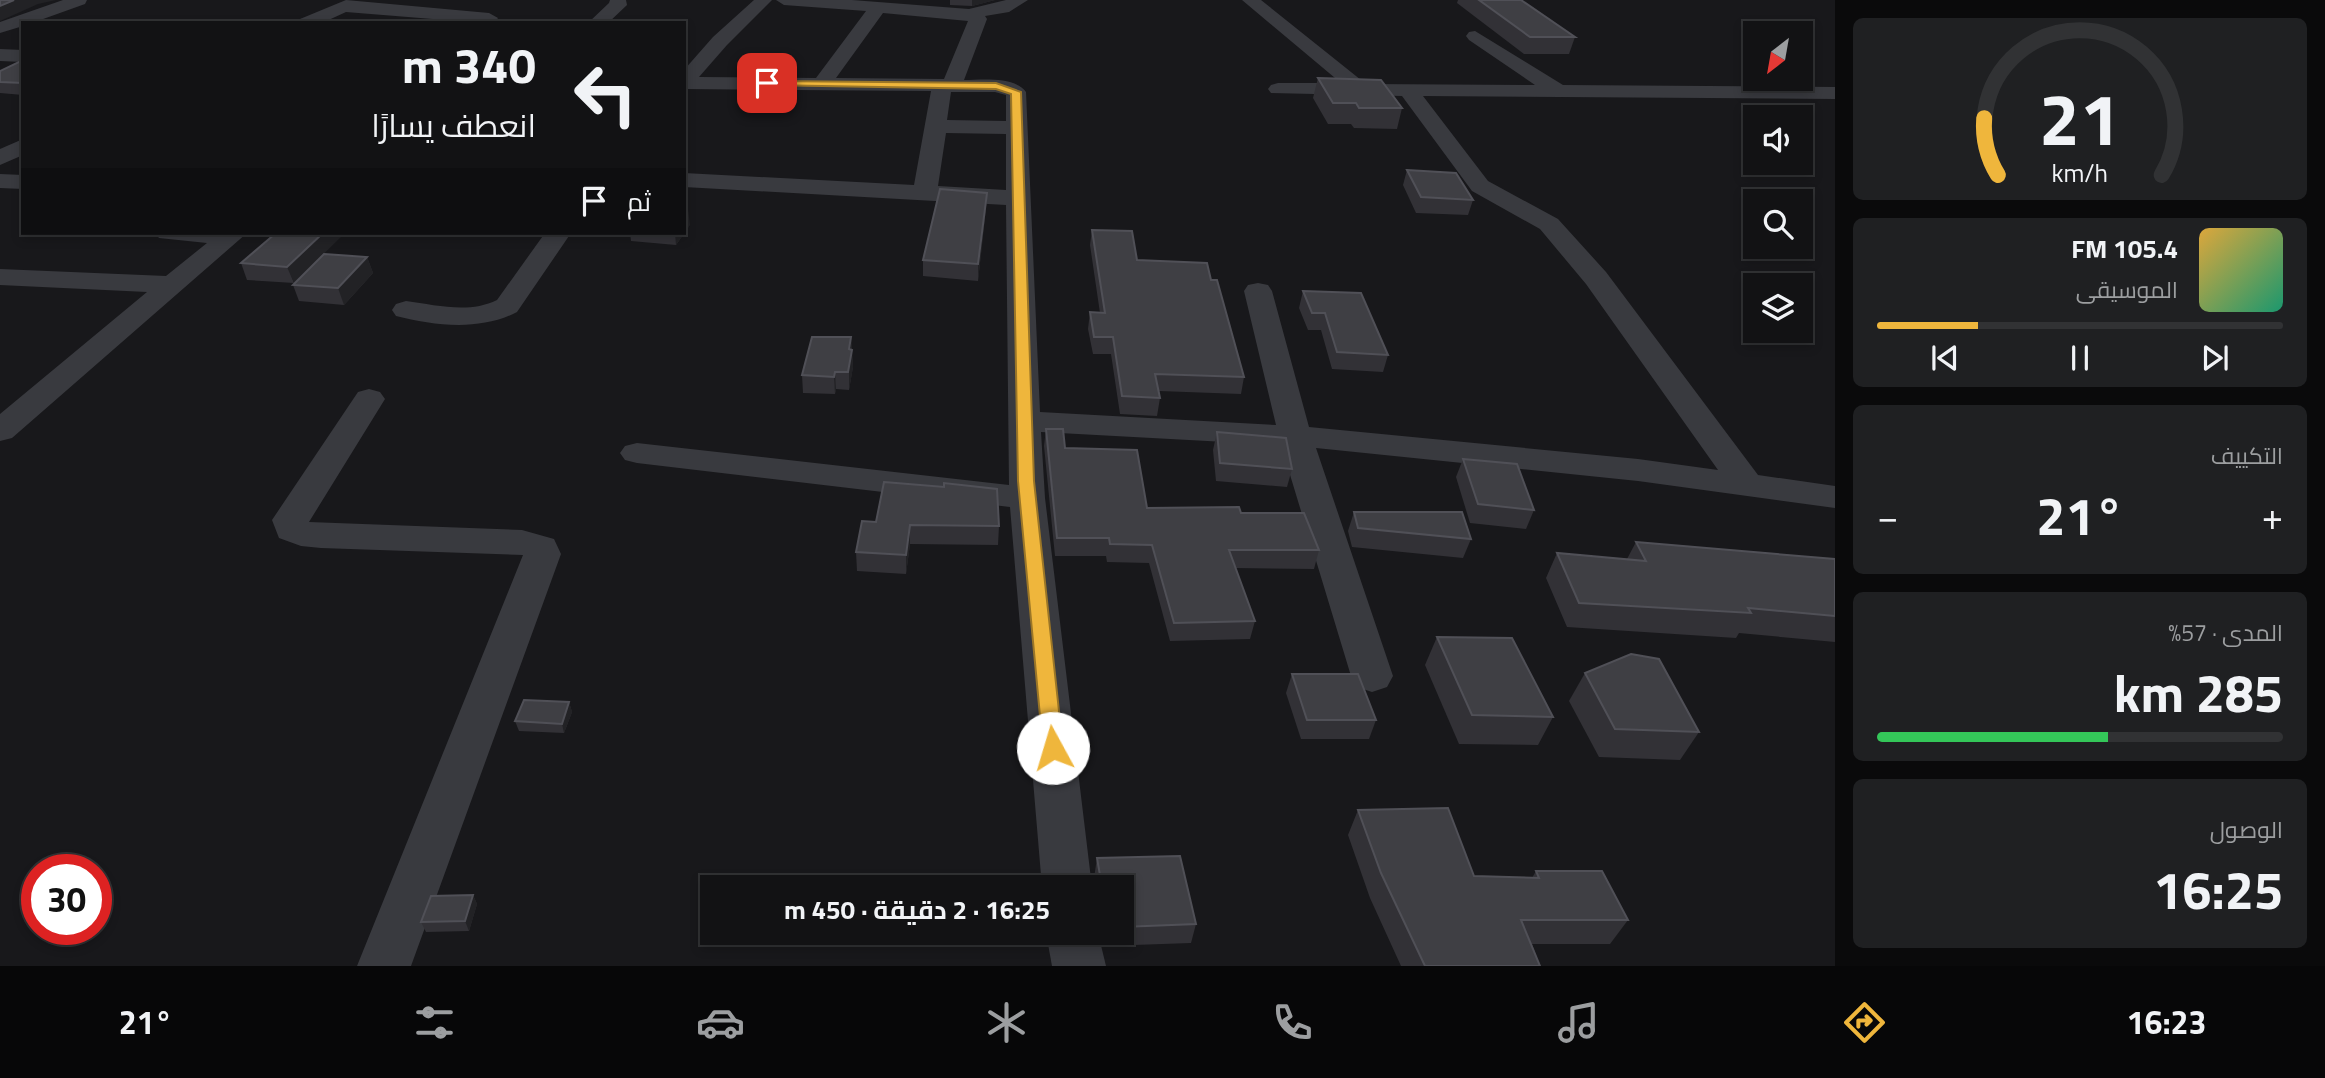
<!DOCTYPE html>
<html lang="ar">
<meta charset="utf-8">
<style>
:root{--surface:#121214;--page:#1f2022;--text:#f1f3f6;--muted:#9c9ea0;--line:#313234;--accent:#efb63c}
body{margin:0;font-family:"Titillium Web",Cairo,sans-serif;background:var(--page);color:var(--text);direction:rtl;height:100vh;display:flex;flex-direction:column;font-size:26px;white-space:nowrap}
*{box-sizing:border-box;margin:0}
p{font-size:23px;color:var(--muted)}
.icon{flex:none;width:38px;height:38px;fill:none;stroke:currentColor;stroke-width:2;stroke-linecap:round;stroke-linejoin:round}
.map{position:relative;flex:1;overflow:hidden;direction:ltr}
.details{display:flex;flex-direction:column;gap:18px;padding:18px;background:#0a0a0b;width:490px}
.details>*{flex:none}
.hud{position:absolute;left:21px;top:21px;width:665px;height:214px;border-radius:0px;box-shadow:0 4px 10px #0003,0 0 0 2px var(--line);direction:rtl;background:#121214;color:var(--text);overflow:hidden}
.needle{width:46px;rotate:211deg}
.fabs{position:absolute;left:1743px;top:21px;display:grid;gap:14px}
.fabs a{display:grid;place-items:center;width:70px;height:70px;border-radius:0px;background:var(--surface);box-shadow:0 4px 10px #0003,0 0 0 2px var(--line);font-size:35px}
.speed{position:absolute;left:21px;top:854px;display:flex;gap:14px;font-size:35px;font-weight:700;text-align:center}
.speed>*{display:grid;place-content:center;width:91px;height:91px;border-radius:50%;background:var(--surface);box-shadow:0 4px 10px #0003,0 0 0 2px var(--line);line-height:1}
.speed .limit{border:10px solid #d22;background:#fff;color:#111}
.pin{position:absolute;display:grid;place-items:center;width:60px;height:60px;color:#fff;margin:-30px;border-radius:14px;box-shadow:0 4px 10px #0006}
.me{position:absolute;width:77px;margin:-38px;rotate:354deg;stroke-linejoin:round;filter:drop-shadow(0 0 5px #0008)}
.turn{display:flex;align-items:center;gap:24px;height:147px;padding:0 35px;font-size:32px}
.turn .icon{width:91px;height:91px;stroke-width:2.5}
.turn b{display:block;font-size:49px;line-height:60px}
.then{display:flex;align-items:center;height:66px;padding:0 35px;background:#0003;gap:14px;font-size:26px}
.big{font-size:52px;font-weight:700;line-height:1.1}
.details .card{flex:1;display:flex;flex-direction:column;justify-content:center;gap:10px;min-width:0;padding:0 24px;border-radius:10px;background:var(--page)}
.details .dial{align-items:center;gap:0}
.dial svg{height:182px;overflow:visible;fill:none;stroke:var(--line);stroke-width:7;stroke-linecap:round;text-anchor:middle}
.dial text{fill:var(--text);stroke:none}
.song{display:flex;align-items:center;gap:21px}
.cover{width:84px;height:84px;border-radius:10px;background:linear-gradient(135deg,hsl(40 70% 55%),hsl(160 70% 35%))}
.played{height:7px;border-radius:4px;background:linear-gradient(90deg,var(--accent) 25%,var(--line) 25%)}
.keys{display:flex;justify-content:space-around;direction:ltr}
.heat{display:flex;justify-content:space-between;align-items:center;font-size:38px;direction:ltr}
.charge{height:10px;border-radius:5px;background:linear-gradient(90deg,#34c759 57%,var(--line) 0)}
.trip{position:absolute;left:700px;top:875px;width:434px;height:70px;border-radius:0px;background:var(--surface);box-shadow:0 4px 10px #0003,0 0 0 2px var(--line);font-weight:700;line-height:70px;text-align:center;direction:rtl}
.dock{display:flex;height:112px;justify-content:space-around;align-items:center;background:#070708;color:var(--muted)}
.dock .icon{width:49px;height:49px}
.dock .active{color:var(--accent)}
.dock b{font-size:32px;color:var(--text)}
main{display:flex;flex:1;min-height:0}
.map>svg:first-child{display:block}
.lines{fill:none;stroke-linecap:round;stroke-linejoin:round}
.minor{fill:#393a3f;fill-rule:evenodd}
.wall{fill:#323136}
.shaded-wall{fill:#222225}
.building{fill:#3f3f44;stroke:#505057;stroke-width:2}
.route{fill:#efb63c;stroke:#9b7627;stroke-width:2}
</style>
<main>
<section class="details">
<div class="card dial"><svg viewBox="0 0 100 80">
<path d="M14 69A42 42 0 1 1 86 69"/>
<path d="M14 69A42 42 0 0 1 8 44" stroke="#efb63c"/>
<text x="50" y="56" font-size="32" font-weight="700">21</text>
<text x="50" y="72" font-size="11">km/h</text>
</svg></div>
<div class="card">
<div class="song"><i class="cover"></i><div><b>105.4 FM</b><p>الموسيقى</p></div></div>
<div class="played"></div>
<div class="keys"><svg class="icon" aria-label="previous" viewBox="0 0 24 24"><path d="M18 5L8 12l10 7zM5 5v14"/></svg><svg class="icon" aria-label="pause" viewBox="0 0 24 24"><path d="M8 5v14M16 5v14"/></svg><svg class="icon" aria-label="next" viewBox="0 0 24 24"><path d="M6 5l10 7-10 7zM19 5v14"/></svg></div>
</div>
<div class="card"><p>التكييف</p>
<div class="heat"><a>−</a><b class="big">21°</b><a>+</a></div>
</div>
<div class="card"><p>المدى · 57%</p><b class="big">285 km</b><div class="charge"></div></div>
<div class="card"><p>الوصول</p><b class="big">16:25</b></div>
</section>
<div class="map">
<svg width="1835" height="966" viewBox="0 0 1835 966">
<rect width="100%" height="100%" fill="#18181b"/>
<g class="lines">
<g class="minor">
<polygon points="63,0 87,0 85,4 32,23 23,23 23,26 0,33 0,22"/>
<polygon points="346,0 489,13 498,18 495,22 482,23 346,12 322,23 297,23 300,19"/>
<polygon points="610,0 626,0 627,5 608,23 588,23 609,3"/>
<path d="M754,0H772L727,45L699,77L816,78L866,11L784,5L776,0H852L969,9L1006,0H1028L1009,12L985,16L987,19L964,80C982,80 1014,76 1026,92L1040,412L1276,425L1244,291L1248,285L1258,283L1268,285L1272,291L1309,427L1638,459L1718,470L1586,284L1540,229L1472,191L1402,96L1271,93L1268,89L1271,85L1278,83H1341L1242,0H1261L1366,84L1535,85L1469,40L1466,36L1469,32L1475,31L1563,85L1835,87V99L1423,96L1488,181L1558,219L1606,272L1758,475L1835,486V508L1638,481L1316,448L1393,676L1387,687L1372,692L1357,687L1351,676L1281,445L1041,432L1045,498L1092,887H1042L1010,507L637,463L625,460L620,453L625,446L637,443L1009,485L1006,205L684,187V173L914,185L931,91L684,89V70L713,37ZM883,13L968,21L944,79L836,78ZM951,92H995L1006,95V121L947,120ZM946,133L1006,134V190L938,186Z"/>
<polygon points="0,49 23,50 23,62 0,61"/>
<polygon points="23,139 23,155 0,165 0,149"/>
<polygon points="0,174 23,175 23,189 0,188"/>
<polygon points="155,233 247,233 12,438 0,441 0,414 147,292 0,285 0,269 166,276 207,243 159,238"/>
<path d="M545,233H571L517,312C481,331 435,326 396,316L392,310L396,304L406,301C436,305 469,314 497,300Z"/>
<polygon points="369,389 380,392 385,399 309,522 522,530 554,539 561,554 411,966 357,966 523,555 321,548 301,546 279,538 272,520 358,392"/>
<polygon points="1046,933 1098,933 1106,966 1052,966"/>
</g>
</g>
<g class="wall">
<polygon points="950,0 995,0 972,6 950,5"/>
<polygon points="1458,0 1521,0 1575,37 1569,54 1524,54 1457,3"/>
<polygon points="23,60 23,95 0,93 0,71"/>
<polygon points="1318,78 1402,108 1397,129 1354,128 1351,124 1328,124 1313,98"/>
<polygon points="1407,170 1473,200 1468,215 1416,213 1403,185"/>
<polygon points="987,193 986,208 978,281 923,276 923,260"/>
<polygon points="690,225 676,245 631,241 630,233 684,233"/>
<polygon points="1092,230 1137,260 1211,280 1244,377 1241,394 1159,391 1160,398 1157,416 1120,414 1111,354 1093,354 1088,329 1090,312 1100,313 1090,245"/>
<polygon points="276,233 294,283 247,280 241,263"/>
<polygon points="367,257 373,273 344,305 299,301 293,285"/>
<polygon points="1303,291 1388,355 1383,372 1332,369 1321,330 1308,330 1299,308"/>
<polygon points="851,337 853,367 849,390 836,389 835,394 803,393 802,375"/>
<polygon points="1046,429 1065,448 1147,508 1241,513 1319,550 1314,569 1235,568 1255,621 1250,639 1170,641 1149,563 1107,562 1106,556 1055,556 1044,446"/>
<polygon points="1217,432 1292,469 1287,487 1216,481 1213,450"/>
<polygon points="1463,459 1534,510 1526,529 1470,523 1456,477"/>
<polygon points="1354,512 1471,539 1463,558 1352,547 1348,531"/>
<polygon points="862,521 999,526 998,545 910,544 906,574 857,571 856,552"/>
<polygon points="1636,542 1835,559 1835,642 1739,633 1736,638 1567,627 1546,578 1557,553 1627,559"/>
<polygon points="1437,637 1553,717 1538,745 1459,744 1425,665"/>
<polygon points="1585,673 1699,732 1680,760 1599,757 1569,701"/>
<polygon points="1292,674 1376,720 1369,739 1301,739 1286,693"/>
<polygon points="569,702 572,712 564,733 519,731 515,721"/>
<polygon points="1358,810 1474,876 1532,878 1536,871 1628,920 1610,944 1532,944 1540,966 1401,966 1370,898 1348,835"/>
<polygon points="1097,858 1196,924 1191,943 1105,946 1103,933 1122,933 1122,887 1095,887 1094,878"/>
<polygon points="473,895 477,904 469,931 426,932 421,922"/>
</g>
<g class="shaded-wall">
<polygon points="14,0 56,0 38,4 0,21 0,6"/>
<polygon points="972,0 995,0 972,6"/>
<polygon points="987,193 986,208 978,281 978,264"/>
<polygon points="688,209 690,225 676,245 675,233 684,233 684,214"/>
<polygon points="323,233 345,233 294,283 287,267"/>
<polygon points="367,257 373,273 344,305 338,288"/>
<polygon points="851,337 853,367 849,390 849,349"/>
<polygon points="835,372 836,389 835,394 834,377"/>
<polygon points="910,525 910,544 906,574 906,555"/>
<polygon points="569,702 572,712 564,733 562,724"/>
<polygon points="473,895 477,904 469,931 465,921"/>
</g>
<g class="building">
<polygon points="0,0 14,0 0,6"/>
<polygon points="1479,0 1521,0 1575,37 1530,37"/>
<polygon points="23,60 23,83 0,82 0,71"/>
<polygon points="1318,78 1381,80 1402,108 1359,108 1356,103 1333,103"/>
<polygon points="1407,170 1456,173 1473,200 1421,197"/>
<polygon points="940,189 987,193 978,264 923,260"/>
<polygon points="1092,230 1132,231 1137,260 1207,263 1211,280 1217,280 1244,377 1155,374 1160,398 1122,396 1113,337 1094,337 1090,312 1105,313"/>
<polygon points="276,233 323,233 287,267 241,263"/>
<polygon points="324,254 367,257 338,288 293,285"/>
<polygon points="1303,291 1361,293 1388,355 1337,352 1325,313 1312,313"/>
<polygon points="812,337 851,337 849,349 852,350 848,372 835,372 834,377 802,375"/>
<polygon points="1046,429 1063,429 1065,448 1137,450 1147,508 1239,507 1241,513 1304,513 1319,550 1229,550 1255,621 1174,623 1152,545 1110,544 1109,538 1057,538"/>
<polygon points="1217,432 1286,438 1292,469 1220,463"/>
<polygon points="1463,459 1517,464 1534,510 1478,504"/>
<polygon points="884,482 944,487 944,483 997,489 999,526 910,525 906,555 856,552 862,521 876,522"/>
<polygon points="1354,512 1462,512 1471,539 1358,528"/>
<polygon points="1636,542 1835,559 1835,616 1748,608 1751,613 1579,603 1557,553 1646,561"/>
<polygon points="1437,637 1512,638 1553,717 1472,715"/>
<polygon points="1631,654 1659,659 1699,732 1615,729 1585,673"/>
<polygon points="1292,674 1358,674 1376,720 1307,720"/>
<polygon points="524,700 569,702 562,724 515,721"/>
<polygon points="1448,808 1474,876 1539,878 1536,871 1602,871 1628,920 1521,920 1540,966 1425,966 1381,873 1358,810"/>
<polygon points="1180,856 1196,924 1122,927 1122,887 1102,887 1097,858"/>
<polygon points="473,895 465,921 421,922 431,896"/>
</g>
<polygon class="route" points="767,81 996,83 1021,92 1034,481 1063,748 1060,754 1053,757 1046,754 1043,748 1018,481 1011,94 996,89 764,85 764,81"/>
</svg>
<div class="fabs">
<a><svg class="needle" viewBox="-14 -14 28 28"><path d="M0-13l5 13h-10z" fill="#e53935"/><path d="M0 13l5-13h-10z" fill="#9c9ea0"/></svg></a>
<a><svg class="icon" aria-label="sound" viewBox="0 0 24 24"><path d="M4 9h4l5-4v14l-5-4H4zM17 9q2 3 0 6"/></svg></a>
<a><svg class="icon" aria-label="search" viewBox="0 0 24 24"><circle cx="10" cy="10" r="6"/><path d="M15 15l6 6"/></svg></a>
<a><svg class="icon" aria-label="layers" viewBox="0 0 24 24"><path d="M12 4l9 5-9 5-9-5zM3 14l9 5 9-5"/></svg></a>
</div>
<div class="speed"><div class="limit">30</div></div>
<div class="pin" style="left:767px;top:83px;background:#d93025"><svg class="icon" aria-label="arrive" viewBox="0 0 24 24"><path d="M6 21V4h12l-3 4 3 4H6"/></svg></div>
<svg class="me" style="left:1053px;top:748px" viewBox="-20 -20 40 40"><circle r="19" fill="#fff"/><path d="M0-13L10 11 0 6-10 11z" fill="#efb63c"/></svg>
<div class="trip">16:25 · 2 دقيقة · 450 m</div>
<div class="hud">
<div class="turn"><svg class="icon" aria-label="left" viewBox="0 0 24 24"><path d="M17 20v-9H6M10 6l-5 5 5 5"/></svg><div><b>340 m</b>انعطف يسارًا</div></div>
<div class="then">ثم<svg class="icon" aria-label="arrive" viewBox="0 0 24 24"><path d="M6 21V4h12l-3 4 3 4H6"/></svg></div>
</div>
</div>
</main>
<nav class="dock">
<b>16:23</b>
<svg class="icon active" aria-label="directions" viewBox="0 0 24 24"><path d="M12 3l9 9-9 9-9-9zM9 14v-3h6M13 9l2 2-2 2"/></svg>
<svg class="icon" aria-label="music" viewBox="0 0 24 24"><path d="M9 18V5l10-2v13"/><circle cx="6" cy="18" r="3"/><circle cx="16" cy="16" r="3"/></svg>
<svg class="icon" aria-label="phone" viewBox="0 0 24 24"><path d="M5 4h4l2 5-3 2q2 4 5 5l2-3 5 2v4C11 20 4 13 5 4z"/></svg>
<svg class="icon" aria-label="climate" viewBox="0 0 24 24"><path d="M12 3v18M4 7l16 10M4 17L20 7"/></svg>
<svg class="icon" aria-label="car" viewBox="0 0 24 24"><path d="M5 17H2v-5l4-1 3-4h7l3 4 3 1v5h-3M9 17h6M6 11h13"/><circle cx="7" cy="17" r="2"/><circle cx="17" cy="17" r="2"/></svg>
<svg class="icon" aria-label="filters" viewBox="0 0 24 24"><path d="M4 7h16M4 17h16"/><circle cx="9" cy="7" r="2"/><circle cx="15" cy="17" r="2"/></svg>
<b>21°</b>
</nav>
